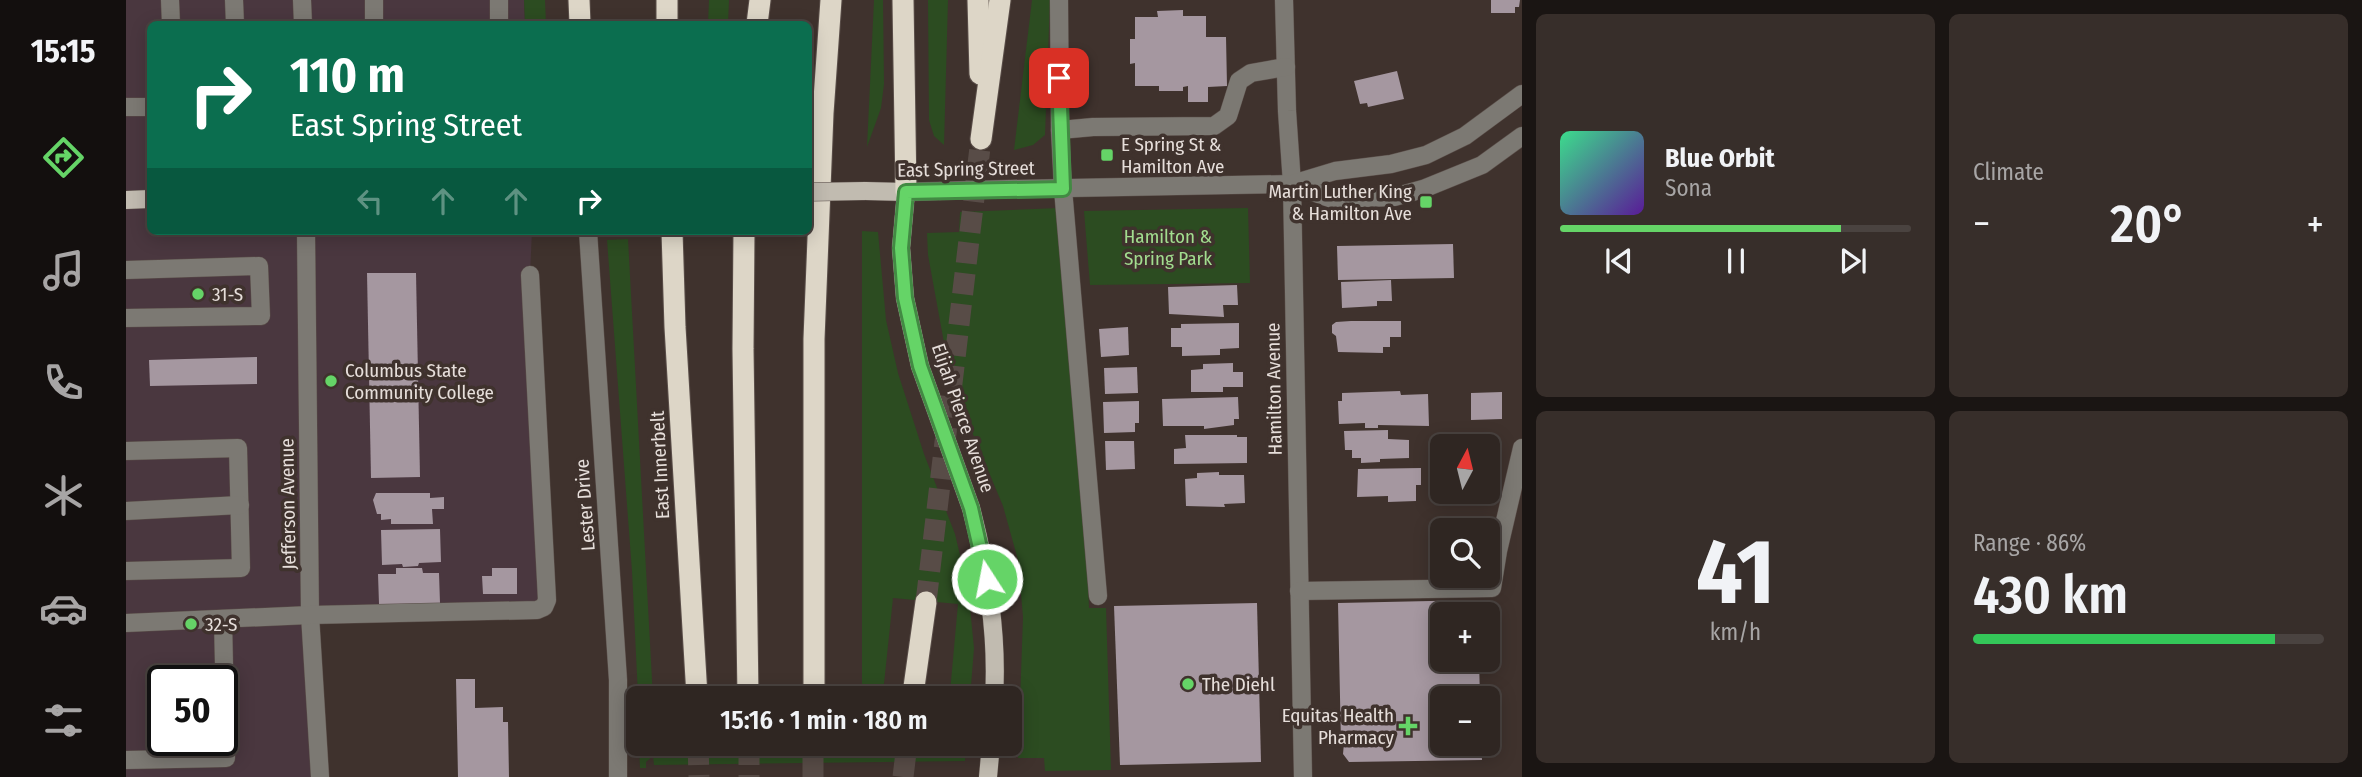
<!DOCTYPE html>
<meta charset="utf-8">
<style>
:root{--surface:#2f2622;--page:#372e2a;--text:#f1f3f6;--muted:#a7a5a5;--line:#4a4340;--accent:#65d467}
body{margin:0;font-family:"Fira Sans Condensed",sans-serif;background:var(--page);color:var(--text);height:100vh;display:flex;flex-direction:column;font-size:26px;white-space:nowrap}
*{box-sizing:border-box;margin:0}
p{font-size:23px;color:var(--muted)}
.icon{flex:none;width:38px;height:38px;fill:none;stroke:currentColor;stroke-width:2;stroke-linecap:round;stroke-linejoin:round}
.map{position:relative;flex:1;overflow:hidden}
.panel{display:flex;flex-direction:column;gap:14px;padding:14px;background:#1a1513;width:840px}
.panel>*{flex:none}
.top-card{position:absolute;left:21px;top:21px;width:665px;height:214px;border-radius:10px;box-shadow:0 4px 18px #0003,0 0 0 2px var(--line);background:#0b6e4f;color:#fff;overflow:hidden}
.needle{width:46px;rotate:7deg}
.buttons{position:absolute;left:1304px;top:434px;display:grid;gap:14px}
.buttons a{display:grid;place-items:center;width:70px;height:70px;border-radius:10px;background:var(--surface);box-shadow:0 4px 18px #0003,0 0 0 2px var(--line);font-size:35px}
.speed{position:absolute;left:21px;top:665px;display:flex;gap:14px;font-size:35px;font-weight:700;text-align:center}
.speed>*{display:grid;place-content:center;width:91px;height:91px;border-radius:50%;background:var(--surface);box-shadow:0 4px 18px #0003,0 0 0 2px var(--line);line-height:1}
.speed .limit{border:4px solid #111;border-radius:10px;background:#fff;color:#111}
.pin{position:absolute;display:grid;place-items:center;width:60px;height:60px;color:#fff;margin:-30px;border-radius:14px;box-shadow:0 4px 10px #0006}
.me{position:absolute;width:77px;margin:-38px;rotate:349deg;stroke-linejoin:round;filter:drop-shadow(0 0 5px #0008)}
.turn{display:flex;align-items:center;gap:24px;height:147px;padding:0 28px;font-size:32px}
.turn .icon{width:91px;height:91px;stroke-width:2.5}
.turn b{display:block;font-size:49px;line-height:60px}
.lanes{display:flex;align-items:center;height:66px;padding:0 28px;background:#0003;justify-content:center;gap:35px;direction:ltr}
.lanes .off{opacity:.35}
.big{font-size:52px;font-weight:600;line-height:1.1}
.panel .tile{flex:1;display:flex;flex-direction:column;justify-content:center;gap:10px;min-width:0;padding:0 24px;border-radius:10px;background:var(--page)}
.panel .dial{align-items:center;gap:0}
.dial b{font-size:91px;line-height:1}
.song{display:flex;align-items:center;gap:21px}
.cover{width:84px;height:84px;border-radius:10px;background:linear-gradient(135deg,hsl(150 70% 55%),hsl(270 70% 35%))}
.played{height:7px;border-radius:4px;background:linear-gradient(90deg,var(--accent) 80%,var(--line) 80%)}
.keys{display:flex;justify-content:space-around;direction:ltr}
.heat{display:flex;justify-content:space-between;align-items:center;font-size:38px;direction:ltr}
.charge{height:10px;border-radius:5px;background:linear-gradient(90deg,#34c759 86%,var(--line) 0)}
.panel .tiles{flex:1;display:grid;gap:14px;grid-template-columns:repeat(2,1fr)}
.trip{position:absolute;left:500px;top:686px;width:396px;height:70px;border-radius:10px;background:var(--surface);box-shadow:0 4px 18px #0003,0 0 0 2px var(--line);font-weight:600;line-height:70px;text-align:center}
main{display:flex;flex:1;min-height:0}
.menu{display:flex;flex-direction:column;width:126px;justify-content:space-around;align-items:center;background:#130f0e;color:var(--muted)}
.menu .icon{width:49px;height:49px}
.menu .on{color:var(--accent)}
.menu b{font-size:32px;color:var(--text)}
.map>svg:first-child{display:block}
.education{fill:#4a373f;fill-rule:evenodd}
.green{fill:#2c4c21;fill-rule:evenodd}
.building{fill:#a597a0}
.lines{fill:none;stroke-linecap:round;stroke-linejoin:round}
.highway-tunnel{stroke:#584c47;stroke-width:21;stroke-dasharray:21 10;stroke-linecap:butt}
.minor-casing{stroke:#5a4e49;stroke-width:19}
.major-casing{stroke:#5a4e49;stroke-width:19}
.highway-casing{stroke:#5a4e49;stroke-width:23}
.minor{stroke:#7c7973;stroke-width:18}
.major{stroke:#c1bbb0;stroke-width:18}
.highway{stroke:#ddd6c7;stroke-width:21}
.minor-bridge-casing{stroke:#5a4e49;stroke-width:19;stroke-linecap:butt}
.major-bridge-casing{stroke:#5a4e49;stroke-width:19;stroke-linecap:butt}
.minor-bridge{stroke:#7c7973;stroke-width:18}
.major-bridge{stroke:#c1bbb0;stroke-width:18}
.route-casing{stroke:#428a43;stroke-width:18}
.route{stroke:#65d467;stroke-width:12}
.poi-dot{fill:#65d467;stroke:#3f322d;stroke-width:2.5}
.labels{text-anchor:middle;dominant-baseline:central;stroke-width:7;stroke-linejoin:round;paint-order:stroke}
.poi-label{font-size:19px;fill:#e6deda;stroke:#3f322d;text-anchor:start}
.street-label{font-size:19px;fill:#e6deda;stroke:#3f322d}
.park-label{font-size:19px;fill:#a2dd8f;stroke:#3f322d}
</style>
<main>
<nav class="menu">
<b>15:15</b>
<svg class="icon on" aria-label="directions" viewBox="0 0 24 24"><path d="M12 3l9 9-9 9-9-9zM9 14v-3h6M13 9l2 2-2 2"/></svg>
<svg class="icon" aria-label="music" viewBox="0 0 24 24"><path d="M9 18V5l10-2v13"/><circle cx="6" cy="18" r="3"/><circle cx="16" cy="16" r="3"/></svg>
<svg class="icon" aria-label="phone" viewBox="0 0 24 24"><path d="M5 4h4l2 5-3 2q2 4 5 5l2-3 5 2v4C11 20 4 13 5 4z"/></svg>
<svg class="icon" aria-label="climate" viewBox="0 0 24 24"><path d="M12 3v18M4 7l16 10M4 17L20 7"/></svg>
<svg class="icon" aria-label="car" viewBox="0 0 24 24"><path d="M5 17H2v-5l4-1 3-4h7l3 4 3 1v5h-3M9 17h6M6 11h13"/><circle cx="7" cy="17" r="2"/><circle cx="17" cy="17" r="2"/></svg>
<svg class="icon" aria-label="filters" viewBox="0 0 24 24"><path d="M4 7h16M4 17h16"/><circle cx="9" cy="7" r="2"/><circle cx="15" cy="17" r="2"/></svg>
</nav>
<div class="map">
<svg width="1396" height="777" viewBox="0 0 1396 777">
<rect width="100%" height="100%" fill="#3f322d"/>
<path class="education" d="M0,0H398L399,24H24V231H406L404,275L421,604L185,615L194,777H0ZM37,681H96V740H37Z"/>
<g class="green">
<polygon points="398,0 419,0 420,24 399,24"/>
<polygon points="583,0 603,0 602,24 582,24"/>
<polygon points="748,0 757,0 758,84 755,108 741,147"/>
<polygon points="802,0 822,0 818,145 808,136 803,120"/>
<polygon points="906,0 924,0 919,135 907,145 888,150"/>
<polygon points="933,208 959,513 963,608 980,608 985,770 919,771 918,758 892,758 897,617 892,560 877,506 846,432 821,359 802,255 801,233 833,232 834,212"/>
<polygon points="1122,208 1124,283 964,285 958,211"/>
<path d="M736,231L752,232L760,320L772,373L798,454L829,534L842,588L848,648L844,698H592L736,694ZM767,598L832,604L824,692L757,693Z"/>
<polygon points="502,239 527,698 513,698 513,717 506,571 481,240"/>
<polygon points="513,744 840,744 839,761 528,765 527,756 520,762 520,768 514,768"/>
</g>
<g class="building">
<polygon points="1365,0 1394,0 1393,7 1389,7 1389,13 1365,13"/>
<polygon points="1057,10 1057,16 1080,16 1080,37 1100,37 1101,86 1082,87 1082,102 1062,102 1062,86 1057,87 1057,91 1033,91 1033,86 1009,86 1009,63 1004,64 1004,39 1009,39 1009,17 1032,17 1031,11"/>
<polygon points="1271,71 1278,99 1242,107 1241,103 1234,104 1228,81"/>
<polygon points="1327,244 1328,278 1212,280 1211,246"/>
<polygon points="241,273 290,273 294,477 245,478"/>
<polygon points="1265,280 1266,301 1251,301 1251,306 1216,308 1215,282"/>
<polygon points="1111,285 1112,305 1097,305 1098,317 1043,314 1042,287"/>
<polygon points="1225,321 1275,321 1275,337 1264,337 1264,347 1257,347 1257,353 1212,352 1210,336 1206,333 1206,325 1210,322"/>
<polygon points="1113,323 1113,348 1094,349 1094,355 1056,356 1056,347 1045,347 1045,328 1055,328 1055,324"/>
<polygon points="1002,327 1003,355 975,357 973,329"/>
<polygon points="131,357 131,384 24,386 23,360"/>
<polygon points="1107,363 1107,372 1117,372 1117,387 1097,387 1097,392 1065,392 1065,370 1077,369 1077,364"/>
<polygon points="1011,367 1012,393 979,394 978,368"/>
<polygon points="1274,391 1275,395 1302,394 1303,426 1252,425 1252,428 1239,428 1239,423 1213,424 1212,401 1216,401 1216,393"/>
<polygon points="1376,392 1376,419 1345,420 1345,393"/>
<polygon points="1112,397 1113,419 1108,419 1108,425 1078,429 1078,426 1037,426 1036,399"/>
<polygon points="1013,401 1013,423 1009,423 1009,432 978,433 977,402"/>
<polygon points="1262,430 1262,439 1283,440 1283,458 1254,459 1254,462 1235,463 1235,458 1226,458 1226,450 1219,450 1218,431"/>
<polygon points="1059,435 1111,435 1111,437 1121,437 1121,463 1048,464 1048,449 1060,448"/>
<polygon points="979,441 1008,441 1009,469 980,470"/>
<polygon points="1295,468 1295,485 1290,485 1290,501 1262,502 1262,496 1231,497 1232,469"/>
<polygon points="1093,472 1093,475 1118,475 1119,503 1098,504 1099,507 1060,506 1059,479 1071,478 1071,473"/>
<polygon points="250,493 304,493 304,498 318,497 318,509 306,509 307,524 265,524 265,519 255,520 255,514 251,514 247,500"/>
<polygon points="314,529 315,562 293,563 292,566 277,567 276,564 256,565 255,530"/>
<polygon points="270,568 296,568 297,573 313,573 314,603 273,608 271,604 253,604 252,574 270,574"/>
<polygon points="366,568 391,568 391,594 357,594 356,576 366,576"/>
<polygon points="1351,600 1352,614 1316,614 1316,660 1353,660 1354,698 1316,698 1316,744 1355,744 1356,760 1223,762 1217,754 1218,743 1215,744 1212,603"/>
<polygon points="1131,603 1135,762 994,765 988,606"/>
<polygon points="330,679 349,679 349,708 377,707 377,722 382,722 383,777 332,777"/>
</g>
<g class="lines">
<g class="highway-tunnel">
<polyline points="800,602 855,139"/>
<polyline points="572,744 573,777"/>
<polyline points="623,744 623,777"/>
<polyline points="687,777 687,744"/>
<polyline points="777,777 781,744"/>
</g>
<defs>
<g id="minor">
<polyline points="44,0 45,24"/>
<polyline points="108,0 109,24"/>
<polyline points="176,0 177,24"/>
<polyline points="248,0 248,24"/>
<polyline points="373,0 373,24"/>
<polyline points="933,0 934,130 937,189 972,596"/>
<polyline points="1158,0 1161,111 1166,184 1177,777"/>
<polyline points="0,107 24,107"/>
<polyline points="934,130 967,127 1088,126 1102,116 1113,81 1125,73 1160,67"/>
<polyline points="1166,184 1206,199 1268,197 1297,189 1356,165 1396,136"/>
<polyline points="884,189 1166,184 1209,171 1265,164 1300,155 1339,136 1396,94"/>
<polyline points="780,192 813,191"/>
<polyline points="180,231 184,615 194,777"/>
<polyline points="462,231 492,680 492,777"/>
<polyline points="0,270 133,266 135,316 0,318"/>
<polyline points="0,451 112,448 115,568 0,571"/>
<polyline points="0,511 114,505"/>
<polyline points="1173,591 1366,588 1372,551 1396,448"/>
<polyline points="0,623 184,615 411,610 418,607 421,600 404,275"/>
<polyline points="0,760 100,758 97,619"/>
</g>
<g id="major">
<polyline points="739,191 780,192 775,248 779,298 794,366"/>
<polyline points="0,200 24,199"/>
<path d="M845,508C861,570 872,633 868,698"/>
<polyline points="862,777 865,744"/>
</g>
<g id="highway">
<polyline points="453,0 454,24"/>
<polyline points="777,0 780,192"/>
<polyline points="852,0 854,74"/>
<polyline points="541,24 541,0"/>
<polyline points="631,24 634,0"/>
<polyline points="855,139 874,0"/>
<polyline points="546,231 549,327 571,696"/>
<polyline points="618,231 617,349 622,697"/>
<polyline points="787,694 800,602"/>
<polyline points="688,697 688,339 697,113 705,0"/>
</g>
</defs>
<use href="#minor" class="minor-casing"/>
<use href="#major" class="major-casing"/>
<use href="#highway" class="highway-casing"/>
<use href="#minor" class="minor"/>
<use href="#major" class="major"/>
<use href="#highway" class="highway"/>
<defs>
<polyline id="minor-bridge" points="813,191 884,189"/>
<g id="major-bridge">
<polyline points="682,192 739,191"/>
<polyline points="794,366 845,508"/>
</g>
</defs>
<use href="#minor-bridge" class="minor-bridge-casing"/>
<use href="#major-bridge" class="major-bridge-casing"/>
<use href="#minor-bridge" class="minor-bridge"/>
<use href="#major-bridge" class="major-bridge"/>
</g>
<g class="lines">
<defs>
<polyline id="route" points="861,579 845,508 794,366 779,298 775,248 780,192 937,189 933,78"/>
</defs>
<use href="#route" class="route-casing"/>
<use href="#route" class="route"/>
</g>
<g class="poi-dot">
<rect x="974" y="148" width="14" height="14" rx="3.5"/>
<rect x="1293" y="195" width="14" height="14" rx="3.5"/>
<circle cx="72" cy="294" r="7"/>
<circle cx="205" cy="381" r="7"/>
<circle cx="65" cy="624" r="7"/>
<circle cx="1062" cy="684" r="7"/>
<path d="M1278.5 715.5h7v7h7v7h-7v7h-7v-7h-7v-7h7z"/>
</g>
<g class="labels">
<g class="poi-label">
<text x="995" y="144">E Spring St &amp;<tspan x="995" dy="22">Hamilton Ave</tspan></text>
<text x="1286" y="191" text-anchor="end">Martin Luther King<tspan x="1286" dy="22">&amp; Hamilton Ave</tspan></text>
<text x="86" y="294">31-S</text>
<text x="219" y="370">Columbus State<tspan x="219" dy="22">Community College</tspan></text>
<text x="79" y="624">32-S</text>
<text x="1076" y="684">The Diehl</text>
<text x="1268" y="715" text-anchor="end">Equitas Health<tspan x="1268" dy="22">Pharmacy</tspan></text>
</g>
<g class="street-label">
<text transform="translate(840 169) rotate(-1)">East Spring Street</text>
<text transform="translate(1148 389) rotate(-91)">Hamilton Avenue</text>
<text transform="translate(837 418) rotate(71)">Elijah Pierce Avenue</text>
<text transform="translate(534 465) rotate(-93)">East Innerbelt</text>
<text transform="translate(162 504) rotate(-91)">Jefferson Avenue</text>
<text transform="translate(459 505) rotate(-94)">Lester Drive</text>
</g>
<g class="park-label">
<text x="1042" y="236">Hamilton &amp;<tspan x="1042" dy="22">Spring Park</tspan></text>
</g>
</g>
</svg>
<div class="buttons">
<a><svg class="needle" viewBox="-14 -14 28 28"><path d="M0-13l5 13h-10z" fill="#e53935"/><path d="M0 13l5-13h-10z" fill="#a7a5a5"/></svg></a>
<a><svg class="icon" aria-label="search" viewBox="0 0 24 24"><circle cx="10" cy="10" r="6"/><path d="M15 15l6 6"/></svg></a>
<a>+</a>
<a>−</a>
</div>
<div class="speed"><div class="limit">50</div></div>
<div class="pin" style="left:933px;top:78px;background:#d93025"><svg class="icon" aria-label="arrive" viewBox="0 0 24 24"><path d="M6 21V4h12l-3 4 3 4H6"/></svg></div>
<svg class="me" style="left:861px;top:579px" viewBox="-20 -20 40 40"><circle r="17" fill="#65d467" stroke="#fff" stroke-width="3"/><path d="M0-11L8 9 0 5-8 9z" fill="#fff"/></svg>
<div class="trip">15:16 · 1 min · 180 m</div>
<div class="top-card">
<div class="turn"><svg class="icon" aria-label="right" viewBox="0 0 24 24"><path d="M7 20v-9h11M14 6l5 5-5 5"/></svg><div><b>110 m</b>East Spring Street</div></div>
<div class="lanes"><svg class="icon off" aria-label="left" viewBox="0 0 24 24"><path d="M17 20v-9H6M10 6l-5 5 5 5"/></svg><svg class="icon off" aria-label="ahead" viewBox="0 0 24 24"><path d="M12 20V5M6 11l6-6 6 6"/></svg><svg class="icon off" aria-label="ahead" viewBox="0 0 24 24"><path d="M12 20V5M6 11l6-6 6 6"/></svg><svg class="icon" aria-label="right" viewBox="0 0 24 24"><path d="M7 20v-9h11M14 6l5 5-5 5"/></svg></div>
</div>
</div>
<section class="panel">
<div class="tiles">
<div class="tile">
<div class="song"><i class="cover"></i><div><b>Blue Orbit</b><p>Sona</p></div></div>
<div class="played"></div>
<div class="keys"><svg class="icon" aria-label="previous" viewBox="0 0 24 24"><path d="M18 5L8 12l10 7zM5 5v14"/></svg><svg class="icon" aria-label="pause" viewBox="0 0 24 24"><path d="M8 5v14M16 5v14"/></svg><svg class="icon" aria-label="next" viewBox="0 0 24 24"><path d="M6 5l10 7-10 7zM19 5v14"/></svg></div>
</div>
<div class="tile"><p>Climate</p>
<div class="heat"><a>−</a><b class="big">20°</b><a>+</a></div>
</div>
<div class="tile dial"><b>41</b><p>km/h</p></div>
<div class="tile"><p>Range · 86%</p><b class="big">430 km</b><div class="charge"></div></div>
</div>
</section>
</main>
